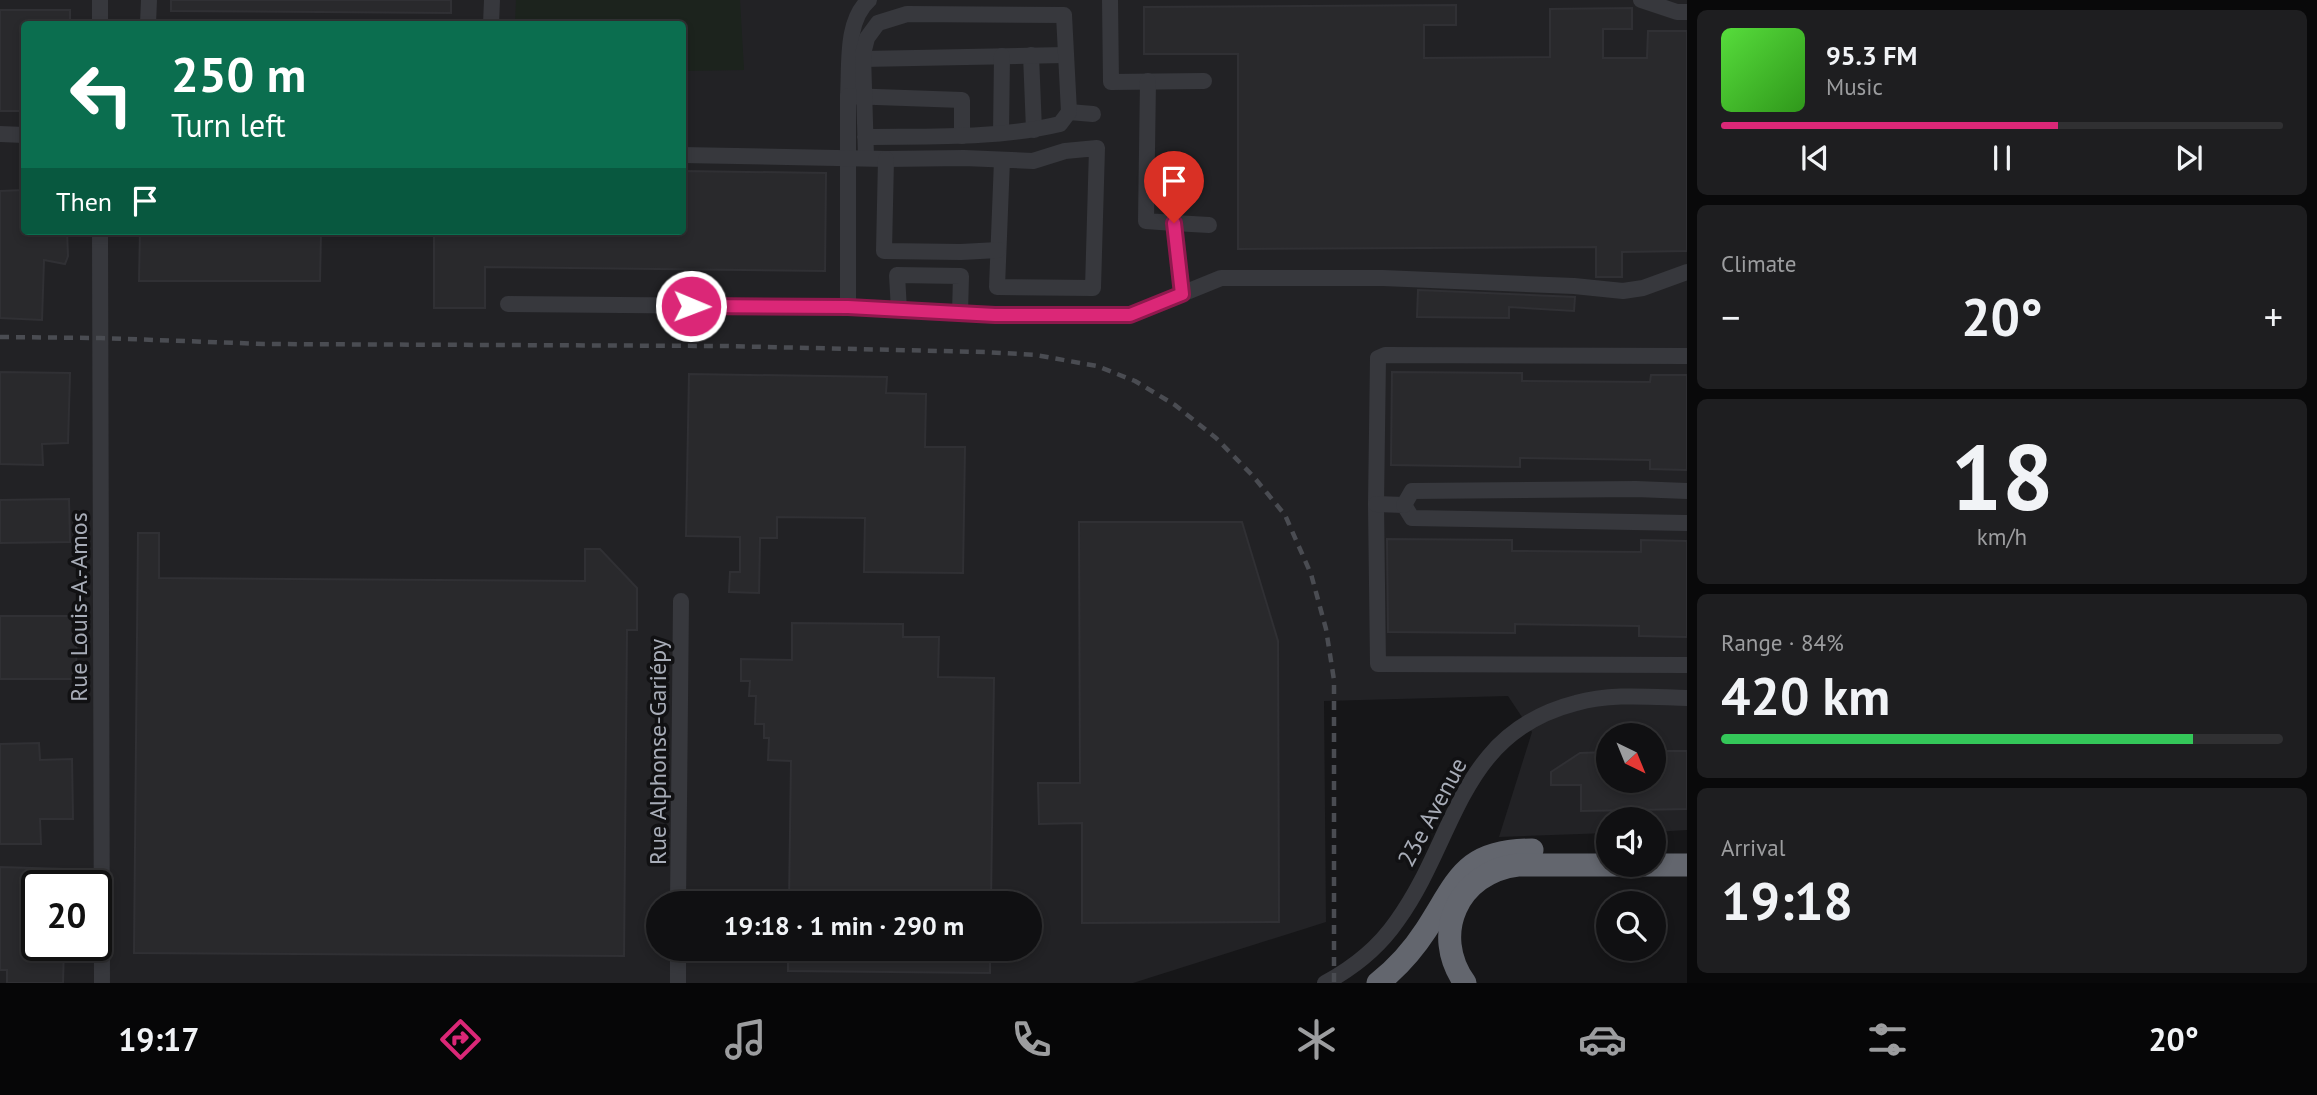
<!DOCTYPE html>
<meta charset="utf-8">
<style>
:root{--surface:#101012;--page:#1e1e20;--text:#f1f3f6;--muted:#9c9d9f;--line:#303032;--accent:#db2777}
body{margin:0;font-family:"PT Sans",sans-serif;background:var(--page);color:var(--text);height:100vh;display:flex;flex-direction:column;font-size:26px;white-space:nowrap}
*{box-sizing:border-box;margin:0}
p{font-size:23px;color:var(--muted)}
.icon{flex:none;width:38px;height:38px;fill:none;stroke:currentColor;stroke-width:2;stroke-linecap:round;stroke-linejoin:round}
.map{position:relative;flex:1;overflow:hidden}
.panel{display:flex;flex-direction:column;gap:10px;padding:10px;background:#09090a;width:630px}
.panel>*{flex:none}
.top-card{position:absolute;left:21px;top:21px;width:665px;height:214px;border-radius:7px;box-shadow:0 4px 10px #0003,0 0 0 2px var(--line);background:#0b6e4f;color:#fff;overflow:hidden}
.needle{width:46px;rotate:137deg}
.controls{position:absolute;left:1596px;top:723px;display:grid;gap:14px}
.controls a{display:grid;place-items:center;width:70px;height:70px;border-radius:50%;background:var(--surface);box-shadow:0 4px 10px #0003,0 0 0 2px var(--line);font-size:35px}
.speed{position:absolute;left:21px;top:870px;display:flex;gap:14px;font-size:35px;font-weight:700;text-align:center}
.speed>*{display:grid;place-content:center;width:91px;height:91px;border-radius:50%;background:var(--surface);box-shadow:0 4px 10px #0003,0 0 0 2px var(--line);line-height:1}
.speed .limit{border:4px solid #111;border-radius:10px;background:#fff;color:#111}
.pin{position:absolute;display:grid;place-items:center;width:60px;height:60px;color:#fff;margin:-72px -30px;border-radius:50% 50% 50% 0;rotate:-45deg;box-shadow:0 0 7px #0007}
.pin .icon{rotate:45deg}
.me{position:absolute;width:77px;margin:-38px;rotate:91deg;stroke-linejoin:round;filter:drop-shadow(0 0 5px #0008)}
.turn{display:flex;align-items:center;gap:24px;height:147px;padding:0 35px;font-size:32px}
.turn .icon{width:91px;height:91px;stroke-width:2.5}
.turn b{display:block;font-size:49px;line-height:60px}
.then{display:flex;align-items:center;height:66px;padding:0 35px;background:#0003;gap:14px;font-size:26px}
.big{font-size:52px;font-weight:600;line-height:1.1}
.panel .tile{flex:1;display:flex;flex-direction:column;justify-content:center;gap:10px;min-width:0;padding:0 24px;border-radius:10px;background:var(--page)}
.panel .dial{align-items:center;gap:0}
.dial b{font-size:91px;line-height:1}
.song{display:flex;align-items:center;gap:21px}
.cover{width:84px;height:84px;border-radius:10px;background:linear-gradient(135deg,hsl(110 70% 55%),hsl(110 70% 35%))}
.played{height:7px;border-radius:4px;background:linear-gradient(90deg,var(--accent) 60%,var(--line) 60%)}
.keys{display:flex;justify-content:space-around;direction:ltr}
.heat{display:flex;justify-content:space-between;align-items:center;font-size:38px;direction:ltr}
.charge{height:10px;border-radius:5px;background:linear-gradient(90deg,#34c759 84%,var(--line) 0)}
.trip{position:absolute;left:646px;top:891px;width:396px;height:70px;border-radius:35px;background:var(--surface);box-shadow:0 4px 10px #0003,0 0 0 2px var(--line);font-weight:600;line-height:70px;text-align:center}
.tab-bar{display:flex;height:112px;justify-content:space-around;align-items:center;background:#060607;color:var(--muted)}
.tab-bar .icon{width:49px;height:49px}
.tab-bar .current{color:var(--accent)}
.tab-bar b{font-size:32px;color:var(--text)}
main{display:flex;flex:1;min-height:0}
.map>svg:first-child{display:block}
.built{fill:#222225;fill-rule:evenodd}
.green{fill:#1c231d}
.building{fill:#29292c;stroke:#303034;stroke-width:2}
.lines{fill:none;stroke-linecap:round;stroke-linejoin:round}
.minor{stroke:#37383d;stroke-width:16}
.highway{stroke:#63666e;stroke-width:23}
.rail{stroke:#4a4c52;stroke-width:4.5;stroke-dasharray:9 7;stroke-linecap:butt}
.route-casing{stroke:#8e194d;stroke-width:18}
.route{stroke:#db2777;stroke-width:12}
.labels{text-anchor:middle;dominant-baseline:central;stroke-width:7;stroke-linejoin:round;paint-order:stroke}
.street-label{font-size:24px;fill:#a8adb8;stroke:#111113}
</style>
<main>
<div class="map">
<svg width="1687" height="983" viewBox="0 0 1687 983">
<rect width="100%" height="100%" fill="#161618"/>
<path class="built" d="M0,0H1687V830L1654,832V819H1608V833L1499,837L1532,732L1508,696L1324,701L1326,922L1133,983H0ZM24,24H682V231H24ZM1608,735H1654V780H1608ZM37,886H96V945H37ZM658,903H1029V948H658Z"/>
<polygon class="green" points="516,0 740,0 744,70 683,71 682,24 515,24"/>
<g class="building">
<polygon points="171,0 451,0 451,13 171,11"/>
<polygon points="1456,5 1456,25 1424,25 1424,58 1550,57 1550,9 1632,8 1632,29 1603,29 1603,58 1647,58 1648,31 1687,31 1687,251 1622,252 1622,277 1596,277 1596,247 1238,249 1238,54 1144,54 1144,7"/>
<polygon points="0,10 70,10 70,24 24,24 24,111 0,111"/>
<polygon points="682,171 826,173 825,271 485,267 485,308 434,308 434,231 682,231"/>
<polygon points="24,190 24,231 67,231 68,256 65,264 44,260 42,320 0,318 0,191"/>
<polygon points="140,231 321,231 320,281 139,281"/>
<polygon points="1418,290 1575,297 1574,311 1509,307 1509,318 1417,317"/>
<polygon points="0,372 70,373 68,443 42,444 43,465 0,464"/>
<polygon points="1392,372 1522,373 1522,381 1650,382 1651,375 1687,375 1687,470 1650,469 1650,460 1520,458 1520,467 1391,465"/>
<polygon points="689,374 887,377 886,393 926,394 925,447 965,447 963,573 864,572 865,518 777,517 777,538 760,538 759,593 729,592 730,572 740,572 740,537 686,536"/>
<polygon points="69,499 70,542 0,543 0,500"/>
<polygon points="1079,522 1242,522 1278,641 1279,922 1082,923 1082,823 1039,824 1038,783 1080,783"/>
<polygon points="138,533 159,533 159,578 585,581 585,549 600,549 637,588 637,630 627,630 624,956 134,953"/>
<polygon points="1387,539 1512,540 1512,551 1641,552 1641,540 1687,541 1687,637 1639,636 1639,626 1515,624 1515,633 1388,632"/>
<polygon points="0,616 77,616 76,679 0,679"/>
<polygon points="792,623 903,624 903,637 939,637 938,677 994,678 991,903 789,903 791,761 768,760 769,738 764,738 764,724 755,724 756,696 749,696 750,681 741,681 741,659 792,660"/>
<polygon points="39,743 40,760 72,759 73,819 40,819 41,844 0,844 0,744"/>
<polygon points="1654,751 1687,751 1687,809 1581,811 1581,785 1551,785 1551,772 1580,753 1608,752 1608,780 1654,780"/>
<polygon points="0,867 64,869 64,886 37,886 37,945 64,945 63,983 7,983 7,970 0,970"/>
<polygon points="788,948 990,948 990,973 788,971"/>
</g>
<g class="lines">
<g class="minor">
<polyline points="100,0 100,24"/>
<polyline points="1110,0 1111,82 1204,81"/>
<polyline points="1641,0 1677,12 1687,12"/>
<polyline points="148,24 149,0"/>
<polyline points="491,24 492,0"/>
<polyline points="1031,55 1034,130"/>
<polyline points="863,59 1065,55"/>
<polyline points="1148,81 1146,221 1174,223 1182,294"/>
<path d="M848,96C850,65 845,21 869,0"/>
<polyline points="1069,112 1093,114"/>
<polyline points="1001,133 1002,56"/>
<polyline points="0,134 24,135"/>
<polyline points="962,136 962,100 848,96 848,307 995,315 1130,315 1221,278 1383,278 1574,286 1623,291 1643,288 1687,272"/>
<path d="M865,137C930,136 997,139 1060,124L1069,112L1064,15L907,14L878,23L867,38L863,54L866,157"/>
<polyline points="682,155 886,159 964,158 1033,161 1065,151 1097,148 1093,288 997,287 1002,160"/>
<polyline points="886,159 884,251 961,252 998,250"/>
<polyline points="1174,223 1209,225"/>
<polyline points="100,231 102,983"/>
<polyline points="508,304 848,307"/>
<polyline points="899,310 897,275 961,276 960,313"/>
<polyline points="1687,356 1385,355 1378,358 1376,504 1378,664 1687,665"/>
<polyline points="1376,504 1404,505 1412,518 1687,523"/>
<polyline points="1404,505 1412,491 1636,489 1687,491"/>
<polyline points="678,903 681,601"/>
<polyline points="678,983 678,948"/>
<path d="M1325,983C1353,968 1379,947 1397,921C1457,838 1458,733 1576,703C1611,693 1650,697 1687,698"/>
</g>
<g class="highway">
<path d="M1378,983C1397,968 1413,950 1426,930C1458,881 1463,850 1532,850"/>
<path d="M1465,983C1430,934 1458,872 1518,865H1687"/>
</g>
<polyline class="rail" points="0,337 101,338 264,344 724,346 985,352 1036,355 1097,366 1135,381 1175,405 1216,438 1253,476 1285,515 1311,574 1326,629 1334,680 1334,983"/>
</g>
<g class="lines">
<defs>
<polyline id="route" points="691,306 848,307 995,315 1130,315 1182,294 1174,223"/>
</defs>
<use href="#route" class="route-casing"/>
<use href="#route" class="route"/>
</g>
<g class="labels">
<g class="street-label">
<text transform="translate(78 607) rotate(-90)">Rue Louis-A.-Amos</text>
<text transform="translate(657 752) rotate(-90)">Rue Alphonse-Gariépy</text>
<text transform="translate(1432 812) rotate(-62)">23e Avenue</text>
</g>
</g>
</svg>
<div class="controls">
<a><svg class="needle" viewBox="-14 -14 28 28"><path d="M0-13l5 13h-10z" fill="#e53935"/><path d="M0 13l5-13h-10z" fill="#9c9d9f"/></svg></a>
<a><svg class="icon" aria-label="sound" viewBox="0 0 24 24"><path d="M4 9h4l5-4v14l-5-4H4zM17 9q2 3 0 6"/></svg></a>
<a><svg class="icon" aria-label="search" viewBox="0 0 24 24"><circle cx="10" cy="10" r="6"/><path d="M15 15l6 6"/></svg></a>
</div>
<div class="speed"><div class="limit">20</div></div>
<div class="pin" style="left:1174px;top:223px;background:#d93025"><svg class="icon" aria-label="arrive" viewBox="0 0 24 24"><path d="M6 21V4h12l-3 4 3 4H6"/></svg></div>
<svg class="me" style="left:691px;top:306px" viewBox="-20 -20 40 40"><circle r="17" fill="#db2777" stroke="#fff" stroke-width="3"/><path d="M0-11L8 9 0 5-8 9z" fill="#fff"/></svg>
<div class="trip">19:18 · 1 min · 290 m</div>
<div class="top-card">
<div class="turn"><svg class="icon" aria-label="left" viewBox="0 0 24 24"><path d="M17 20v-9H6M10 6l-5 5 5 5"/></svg><div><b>250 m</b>Turn left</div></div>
<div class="then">Then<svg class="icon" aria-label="arrive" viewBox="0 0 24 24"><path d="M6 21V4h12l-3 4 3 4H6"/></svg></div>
</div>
</div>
<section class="panel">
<div class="tile">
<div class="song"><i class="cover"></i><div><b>95.3 FM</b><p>Music</p></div></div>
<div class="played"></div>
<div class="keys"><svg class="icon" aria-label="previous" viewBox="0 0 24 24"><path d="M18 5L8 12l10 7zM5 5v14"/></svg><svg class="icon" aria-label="pause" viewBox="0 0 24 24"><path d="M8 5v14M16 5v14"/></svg><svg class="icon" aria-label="next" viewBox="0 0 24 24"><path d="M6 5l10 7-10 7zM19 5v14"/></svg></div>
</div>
<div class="tile"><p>Climate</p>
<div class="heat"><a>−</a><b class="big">20°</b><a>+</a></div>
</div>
<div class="tile dial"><b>18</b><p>km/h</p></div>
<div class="tile"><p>Range · 84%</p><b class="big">420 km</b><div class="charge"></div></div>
<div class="tile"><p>Arrival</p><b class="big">19:18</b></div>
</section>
</main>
<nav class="tab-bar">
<b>19:17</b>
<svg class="icon current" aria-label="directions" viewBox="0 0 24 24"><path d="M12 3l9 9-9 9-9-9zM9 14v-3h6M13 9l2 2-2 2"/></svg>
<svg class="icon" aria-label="music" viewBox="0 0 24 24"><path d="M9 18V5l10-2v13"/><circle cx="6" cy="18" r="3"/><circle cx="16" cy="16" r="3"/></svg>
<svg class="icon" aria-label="phone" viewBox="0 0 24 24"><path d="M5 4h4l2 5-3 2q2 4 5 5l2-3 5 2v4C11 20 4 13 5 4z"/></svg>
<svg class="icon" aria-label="climate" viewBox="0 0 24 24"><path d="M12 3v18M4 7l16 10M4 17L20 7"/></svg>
<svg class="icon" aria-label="car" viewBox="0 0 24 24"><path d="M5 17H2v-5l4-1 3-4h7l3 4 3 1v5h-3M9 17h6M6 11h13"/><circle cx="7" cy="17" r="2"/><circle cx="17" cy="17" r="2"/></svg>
<svg class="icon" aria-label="filters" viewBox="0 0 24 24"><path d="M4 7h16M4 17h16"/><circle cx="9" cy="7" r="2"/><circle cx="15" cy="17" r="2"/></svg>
<b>20°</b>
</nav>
